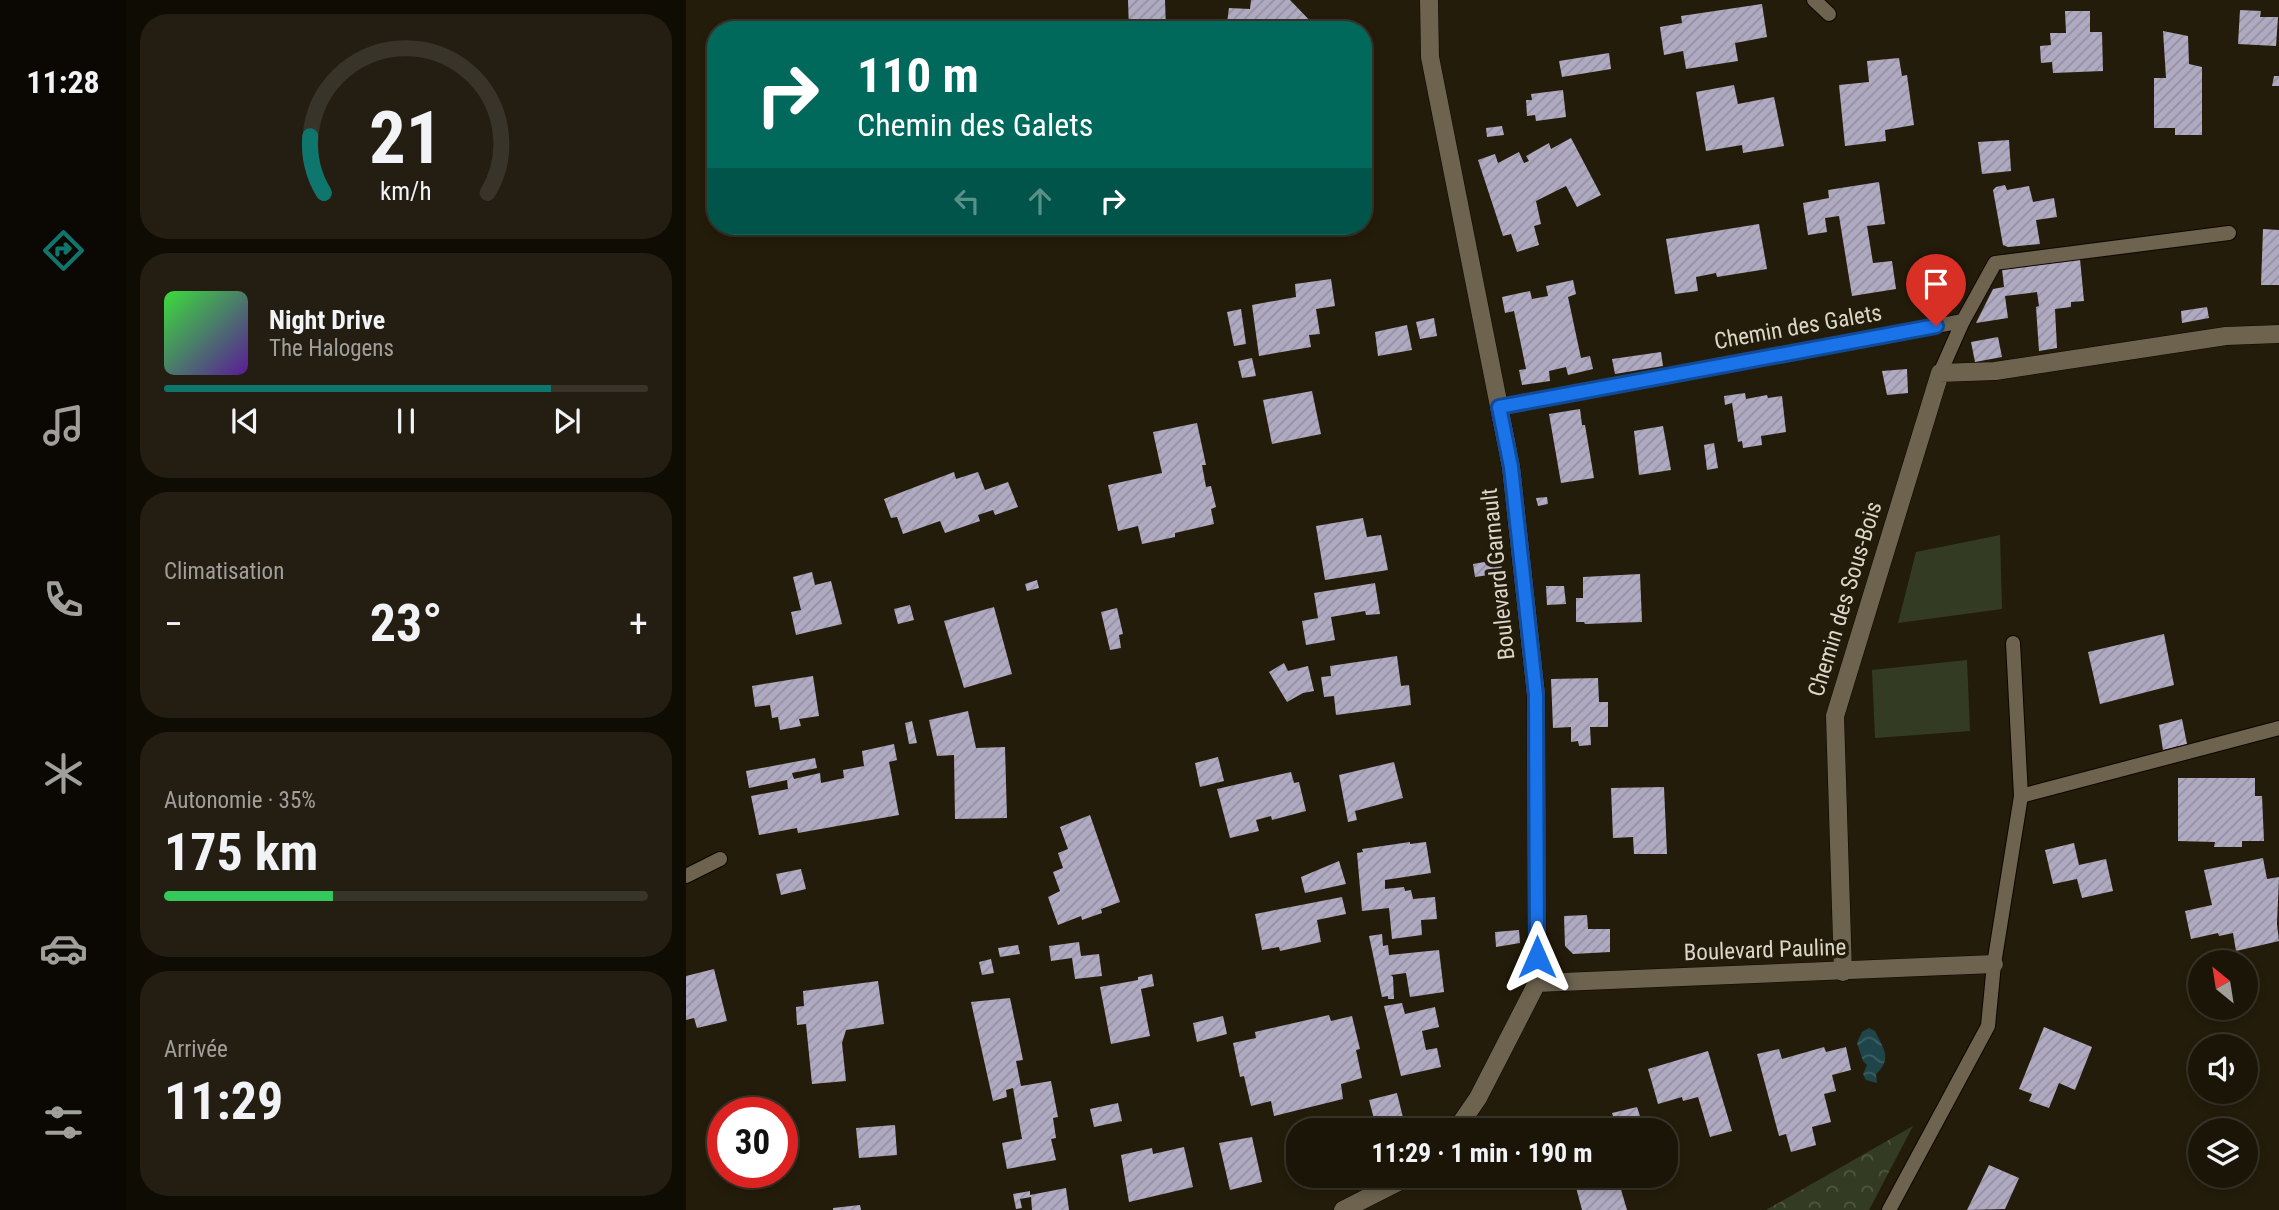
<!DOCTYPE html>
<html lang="fr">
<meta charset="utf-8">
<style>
:root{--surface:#1b1508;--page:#241e12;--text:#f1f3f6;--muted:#a09f9c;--line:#393429;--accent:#0f766e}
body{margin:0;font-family:"Roboto Condensed",sans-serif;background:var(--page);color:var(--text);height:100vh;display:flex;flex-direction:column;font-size:26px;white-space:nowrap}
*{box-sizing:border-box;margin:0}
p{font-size:23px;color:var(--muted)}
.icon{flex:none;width:38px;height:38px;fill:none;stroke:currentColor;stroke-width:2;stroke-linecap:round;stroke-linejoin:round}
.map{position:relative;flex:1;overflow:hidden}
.details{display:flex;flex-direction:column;gap:14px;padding:14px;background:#0f0c04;width:560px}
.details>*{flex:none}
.guide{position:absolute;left:21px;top:21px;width:665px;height:214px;border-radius:28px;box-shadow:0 4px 10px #0003,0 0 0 2px var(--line);background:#00695c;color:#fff;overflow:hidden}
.needle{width:46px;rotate:330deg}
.tools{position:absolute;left:1502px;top:950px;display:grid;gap:14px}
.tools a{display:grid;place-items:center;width:70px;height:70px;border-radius:50%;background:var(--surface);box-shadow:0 4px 10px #0003,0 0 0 2px var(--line);font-size:35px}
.speed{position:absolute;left:21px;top:1097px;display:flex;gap:14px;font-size:35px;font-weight:700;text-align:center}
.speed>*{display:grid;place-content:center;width:91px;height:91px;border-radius:50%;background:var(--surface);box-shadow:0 4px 10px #0003,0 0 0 2px var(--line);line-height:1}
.speed .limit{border:10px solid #d22;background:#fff;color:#111}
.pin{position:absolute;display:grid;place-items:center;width:60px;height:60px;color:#fff;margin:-72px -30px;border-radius:50% 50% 50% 0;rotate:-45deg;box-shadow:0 0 7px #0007}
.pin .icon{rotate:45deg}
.me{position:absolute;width:77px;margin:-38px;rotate:0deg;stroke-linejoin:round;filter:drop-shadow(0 0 5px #0008)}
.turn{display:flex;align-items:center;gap:24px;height:147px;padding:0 35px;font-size:32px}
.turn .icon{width:91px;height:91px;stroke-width:2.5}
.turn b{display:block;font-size:49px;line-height:60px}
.lanes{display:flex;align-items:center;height:66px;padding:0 35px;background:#0003;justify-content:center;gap:35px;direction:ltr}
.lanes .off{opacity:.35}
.big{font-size:52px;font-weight:700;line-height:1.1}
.details .card{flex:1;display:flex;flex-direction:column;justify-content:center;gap:10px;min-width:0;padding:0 24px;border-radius:28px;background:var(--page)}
.details .dial{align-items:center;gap:0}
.dial svg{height:182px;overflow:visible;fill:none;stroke:var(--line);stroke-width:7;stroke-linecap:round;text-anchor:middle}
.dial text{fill:var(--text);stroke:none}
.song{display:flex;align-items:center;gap:21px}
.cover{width:84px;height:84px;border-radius:10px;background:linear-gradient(135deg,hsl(120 70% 55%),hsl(270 70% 35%))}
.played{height:7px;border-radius:4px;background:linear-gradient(90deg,var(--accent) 80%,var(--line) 80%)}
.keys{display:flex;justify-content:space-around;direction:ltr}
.heat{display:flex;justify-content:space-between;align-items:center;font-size:38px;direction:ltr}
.charge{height:10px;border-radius:5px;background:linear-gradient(90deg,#34c759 35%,var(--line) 0)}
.trip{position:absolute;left:600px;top:1118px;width:392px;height:70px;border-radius:28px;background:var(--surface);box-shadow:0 4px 10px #0003,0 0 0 2px var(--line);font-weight:700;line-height:70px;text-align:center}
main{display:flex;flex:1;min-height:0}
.dock{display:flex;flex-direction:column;width:126px;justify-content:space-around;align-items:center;background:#0b0803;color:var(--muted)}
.dock .icon{width:49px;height:49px}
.dock .active{color:var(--accent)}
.dock b{font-size:32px;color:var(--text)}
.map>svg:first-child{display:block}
.park{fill:url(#park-crowns)}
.pitch{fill:#333c23}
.water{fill:url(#water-waves)}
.building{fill:url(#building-hatch)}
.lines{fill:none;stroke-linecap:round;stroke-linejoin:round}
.lane-casing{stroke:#0d0600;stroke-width:16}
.street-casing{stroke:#0d0600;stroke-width:19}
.lane{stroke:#6d634f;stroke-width:14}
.street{stroke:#6d634f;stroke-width:18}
.route-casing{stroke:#114b97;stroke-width:18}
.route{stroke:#1a73e8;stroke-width:12}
.labels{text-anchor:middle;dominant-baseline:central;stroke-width:7;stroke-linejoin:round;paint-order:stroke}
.street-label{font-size:23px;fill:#dbd5ca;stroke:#241c0a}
</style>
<main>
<nav class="dock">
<b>11:28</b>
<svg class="icon active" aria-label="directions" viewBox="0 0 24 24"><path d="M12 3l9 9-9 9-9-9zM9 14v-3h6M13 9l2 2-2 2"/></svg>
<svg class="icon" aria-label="music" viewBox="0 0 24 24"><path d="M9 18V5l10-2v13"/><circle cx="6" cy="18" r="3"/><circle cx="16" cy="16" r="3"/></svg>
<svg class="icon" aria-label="phone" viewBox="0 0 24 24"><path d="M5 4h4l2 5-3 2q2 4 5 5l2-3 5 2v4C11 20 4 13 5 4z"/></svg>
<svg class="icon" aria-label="climate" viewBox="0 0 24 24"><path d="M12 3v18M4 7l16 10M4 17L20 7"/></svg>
<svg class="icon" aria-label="car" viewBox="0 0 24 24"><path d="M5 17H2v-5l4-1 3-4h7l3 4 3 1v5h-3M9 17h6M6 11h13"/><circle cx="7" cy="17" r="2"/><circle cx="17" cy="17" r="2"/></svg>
<svg class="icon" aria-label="filters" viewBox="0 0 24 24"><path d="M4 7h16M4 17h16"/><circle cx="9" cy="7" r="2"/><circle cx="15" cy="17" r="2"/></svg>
</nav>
<section class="details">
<div class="card dial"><svg viewBox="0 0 100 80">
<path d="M14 69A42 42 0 1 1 86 69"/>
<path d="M14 69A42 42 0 0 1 8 44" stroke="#0f766e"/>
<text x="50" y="56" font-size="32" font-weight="700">21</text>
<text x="50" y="72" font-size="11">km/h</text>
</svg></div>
<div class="card">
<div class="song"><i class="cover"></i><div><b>Night Drive</b><p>The Halogens</p></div></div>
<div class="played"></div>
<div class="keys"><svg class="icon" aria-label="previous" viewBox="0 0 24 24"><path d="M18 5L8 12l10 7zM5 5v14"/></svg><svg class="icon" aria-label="pause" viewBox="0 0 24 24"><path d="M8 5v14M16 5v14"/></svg><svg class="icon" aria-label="next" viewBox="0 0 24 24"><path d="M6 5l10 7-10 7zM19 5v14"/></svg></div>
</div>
<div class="card"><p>Climatisation</p>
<div class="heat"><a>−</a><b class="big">23°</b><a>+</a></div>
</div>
<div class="card"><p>Autonomie · 35%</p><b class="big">175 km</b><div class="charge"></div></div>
<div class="card"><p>Arrivée</p><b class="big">11:29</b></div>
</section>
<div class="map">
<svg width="1593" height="1210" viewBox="0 0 1593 1210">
<defs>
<pattern id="park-crowns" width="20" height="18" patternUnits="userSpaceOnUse" patternTransform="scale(1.75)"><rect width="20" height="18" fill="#333c23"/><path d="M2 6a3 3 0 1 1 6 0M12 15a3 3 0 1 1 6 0" fill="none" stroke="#505742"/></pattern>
<pattern id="water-waves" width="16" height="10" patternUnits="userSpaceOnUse" patternTransform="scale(1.75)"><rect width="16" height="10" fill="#1e454a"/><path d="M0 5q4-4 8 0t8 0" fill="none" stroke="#3e5f63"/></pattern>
<pattern id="building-hatch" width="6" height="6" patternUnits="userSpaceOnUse" patternTransform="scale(1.75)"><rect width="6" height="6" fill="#afaac1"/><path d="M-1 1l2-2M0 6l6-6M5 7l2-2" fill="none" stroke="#9490a0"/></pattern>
</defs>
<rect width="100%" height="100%" fill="#241c0a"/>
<polygon class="park" points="1227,1126 1183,1210 1080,1210"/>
<g class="pitch">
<polygon points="1314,535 1316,609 1212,623 1230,552"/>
<polygon points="1281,660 1284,731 1189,738 1186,670"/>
</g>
<path class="water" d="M1183,1028L1189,1031C1197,1048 1207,1059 1190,1074L1191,1083L1180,1080L1177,1074L1181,1065L1177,1061L1171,1043L1176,1032Z"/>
<g class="building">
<polygon points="442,0 479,0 480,30 443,30"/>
<polygon points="565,0 604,0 633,30 540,30 543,8 564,9"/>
<polygon points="1076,4 1081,37 1049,43 1052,61 1000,69 997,51 978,55 974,27 996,23 995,16"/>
<polygon points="1554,10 1575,11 1574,17 1592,17 1590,46 1552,44"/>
<polygon points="1379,11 1404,11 1404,32 1416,32 1417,71 1367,73 1366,62 1355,63 1354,46 1365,45 1364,33 1380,33"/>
<polygon points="1477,31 1502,36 1503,64 1516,67 1516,135 1489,135 1489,128 1468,128 1468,78 1480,78"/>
<polygon points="923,53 925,69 876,77 873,61"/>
<polygon points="1213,58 1216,76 1221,75 1228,125 1199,130 1200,141 1159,146 1153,85 1183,82 1181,61"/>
<polygon points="1588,76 1593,76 1593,86 1586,86"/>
<polygon points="1048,85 1052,104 1088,97 1098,146 1057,153 1056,145 1020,151 1010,92"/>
<polygon points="877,90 880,117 850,121 849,115 841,116 840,100 846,100 845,94"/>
<polygon points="816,126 818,135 801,137 800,128"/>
<polygon points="885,138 915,195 891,207 880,186 850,201 855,224 848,226 853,245 831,252 825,234 817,236 792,160 809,154 812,163 833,152 838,163 843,161 840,156 863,143 865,149"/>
<polygon points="1323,140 1325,171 1296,174 1292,142"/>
<polygon points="1193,182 1199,224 1181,226 1187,263 1206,261 1210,289 1166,296 1153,216 1139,218 1141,232 1122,235 1117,203 1143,198 1142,190"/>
<polygon points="1319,185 1321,190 1343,186 1347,202 1368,198 1371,217 1350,220 1354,244 1322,247 1317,245 1307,190 1310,187"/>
<polygon points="1073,224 1081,269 1031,277 1030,273 1010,277 1012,291 989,294 980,239"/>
<polygon points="557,226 589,226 560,235"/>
<polygon points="1577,229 1593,230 1593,285 1575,285"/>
<polygon points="1394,259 1398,301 1385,302 1385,307 1369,309 1371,348 1353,351 1350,307 1353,306 1351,292 1319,296 1322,318 1290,323 1307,289 1318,287 1316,269"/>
<polygon points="645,279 649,306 630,309 634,334 623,335 625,347 573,356 566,305 610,297 609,284"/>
<polygon points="887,280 890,294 882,297 895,358 904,356 907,369 882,375 880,367 863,371 864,381 836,385 833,370 840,369 828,311 819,313 816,297 844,291 846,299 862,296 860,286"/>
<polygon points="1521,307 1523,318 1496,323 1495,311"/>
<polygon points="555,309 560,344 548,346 541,312"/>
<polygon points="748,318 751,336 734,339 730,322"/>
<polygon points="721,325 726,350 692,356 689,332"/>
<polygon points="1312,337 1316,357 1289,362 1285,342"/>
<polygon points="975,352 977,366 929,374 926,359"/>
<polygon points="566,358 570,376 556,378 552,361"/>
<polygon points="1221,369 1222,393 1201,395 1196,371"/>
<polygon points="626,391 635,434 586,444 577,400"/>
<polygon points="1059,393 1060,399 1081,395 1082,398 1096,396 1100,432 1075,436 1076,445 1057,448 1056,441 1052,442 1046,403 1039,405 1038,396"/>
<polygon points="894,409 896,425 899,425 908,478 875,483 863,414"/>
<polygon points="511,423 520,465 516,465 520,487 525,486 530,507 525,509 528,524 489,533 489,537 456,544 452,526 432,531 422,485 476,473 467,432"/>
<polygon points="977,426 985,470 953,475 948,431"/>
<polygon points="1028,443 1032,468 1021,470 1018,445"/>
<polygon points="268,472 270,479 292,472 299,490 322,482 332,507 309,515 307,510 292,515 294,521 259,533 254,521 217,534 211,517 205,518 198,499"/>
<polygon points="861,497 862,504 852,506 850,498"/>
<polygon points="677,518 681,537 695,535 702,570 639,580 630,526"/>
<polygon points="815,559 816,573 789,577 787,564"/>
<polygon points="126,572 129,585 145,581 156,624 110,635 105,612 115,610 107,577"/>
<polygon points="954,574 956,622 899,624 898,622 890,622 890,598 897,598 897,577"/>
<polygon points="351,580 353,588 341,591 339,584"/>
<polygon points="689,583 694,614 680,615 679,611 645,617 649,640 620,645 616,621 632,618 628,593"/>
<polygon points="860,586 878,586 880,604 861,605"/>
<polygon points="224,605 228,620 212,624 208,609"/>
<polygon points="308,607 326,674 278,688 258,621"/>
<polygon points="431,608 437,634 433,635 435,648 424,650 415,612"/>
<polygon points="1478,634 1488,685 1414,704 1402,652"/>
<polygon points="711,656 715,686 723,685 725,705 650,715 648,696 638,697 635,677 645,676 644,666"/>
<polygon points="598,663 602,671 622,666 628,691 617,693 601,702 583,672"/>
<polygon points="127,676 133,716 113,719 115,726 94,730 92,717 86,718 84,705 69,707 66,686"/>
<polygon points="912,678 913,702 922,702 922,727 904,727 905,745 893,746 892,741 885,742 885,727 867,728 865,679"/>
<polygon points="282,711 290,748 319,747 321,818 269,819 268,755 251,756 243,720"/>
<polygon points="1496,719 1501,744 1477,750 1473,725"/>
<polygon points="226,721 231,743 223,744 219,723"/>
<polygon points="208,744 211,760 203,762 213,815 112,833 111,828 73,835 65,796 102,789 101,780 63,788 60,771 129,758 131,768 106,773 108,779 134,773 135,783 158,778 157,770 178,766 176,751"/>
<polygon points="532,757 538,781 514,787 509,763"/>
<polygon points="708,762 717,798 669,811 671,820 662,822 653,775"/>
<polygon points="605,772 608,783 613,782 620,811 586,820 585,816 570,820 573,831 544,838 531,789"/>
<polygon points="1492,778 1569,778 1569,796 1576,796 1578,841 1556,841 1556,847 1528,847 1529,842 1492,841"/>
<polygon points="978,787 981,854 948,854 947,837 927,838 925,788"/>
<polygon points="404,815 434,902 415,909 416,913 396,920 395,916 372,925 362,897 374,891 367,872 377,868 372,853 382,849 374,827"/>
<polygon points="724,842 724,844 740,842 745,873 699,880 699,889 718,887 719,891 725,890 727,899 749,897 751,919 735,920 736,935 706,939 703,908 676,911 671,853 677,852 676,849"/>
<polygon points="1388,843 1393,865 1420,859 1427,891 1396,898 1391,879 1367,884 1359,850"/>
<polygon points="1577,858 1581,879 1593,877 1591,924 1593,941 1550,951 1547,933 1533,936 1532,933 1505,939 1499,911 1526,905 1518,870"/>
<polygon points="653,861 660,884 619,893 615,877"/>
<polygon points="115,869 120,889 95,895 90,874"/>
<polygon points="656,897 660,914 631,920 635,942 594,951 593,947 576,950 569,914"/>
<polygon points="901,915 902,929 924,929 924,952 887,954 879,946 878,916"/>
<polygon points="833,930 834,943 810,947 809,932"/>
<polygon points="696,934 697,946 702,945 703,955 753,950 758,992 724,997 720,973 705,975 707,977 708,999 702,999 702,996 696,997 683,936"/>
<polygon points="393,942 395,956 413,954 416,976 389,979 386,958 365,961 363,946"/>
<polygon points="332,945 334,954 314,957 312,948"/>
<polygon points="305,959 308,973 296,975 293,962"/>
<polygon points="28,969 41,1021 11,1028 8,1018 0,1020 0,976"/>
<polygon points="466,974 468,986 455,989 464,1036 425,1044 414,987 452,980 452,977"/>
<polygon points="192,981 198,1024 160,1030 156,1043 160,1081 126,1084 120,1024 111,1025 110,1007 118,1006 117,991"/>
<polygon points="324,998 337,1060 330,1061 335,1086 365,1081 372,1117 367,1118 370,1138 365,1139 370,1160 321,1169 316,1143 336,1139 327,1088 320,1090 321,1097 307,1101 285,1002"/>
<polygon points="716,1003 719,1014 749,1007 753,1027 736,1031 740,1050 751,1048 755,1067 715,1076 698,1006"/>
<polygon points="643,1015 645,1021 666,1016 674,1049 670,1050 676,1078 655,1084 657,1099 588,1116 585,1101 565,1106 558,1076 554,1077 547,1043 570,1038 569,1032"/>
<polygon points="537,1016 541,1034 511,1042 507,1023"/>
<polygon points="1358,1027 1406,1047 1389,1090 1373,1083 1363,1108 1343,1101 1346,1094 1333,1089"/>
<polygon points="1138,1047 1140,1052 1160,1047 1165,1070 1146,1075 1150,1091 1138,1094 1145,1122 1126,1127 1130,1145 1105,1152 1100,1134 1093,1136 1071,1054 1093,1049 1096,1059"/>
<polygon points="1022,1051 1046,1131 1024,1137 1012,1097 997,1101 996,1097 972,1104 962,1069"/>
<polygon points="711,1093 720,1130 691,1130 683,1100"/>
<polygon points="432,1103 436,1121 408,1127 404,1109"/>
<polygon points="951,1107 956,1122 931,1129 926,1113"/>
<polygon points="740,1116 744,1130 727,1130 724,1120"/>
<polygon points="209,1125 211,1155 173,1158 170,1128"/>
<polygon points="566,1137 576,1182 544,1190 533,1143"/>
<polygon points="498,1147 507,1187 443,1202 435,1155 466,1148 467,1154"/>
<polygon points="1303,1165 1333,1178 1319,1209 1281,1210"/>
<polygon points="887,1176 931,1176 941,1210 896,1210"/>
<polygon points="380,1188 383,1210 346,1210 345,1197 334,1199 336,1208 330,1209 327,1194 344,1191 344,1195"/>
<polygon points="174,1205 175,1210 147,1210 147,1208"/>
</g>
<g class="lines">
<defs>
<g id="lane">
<polyline points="1128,0 1143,14"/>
<polyline points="1277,321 1309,263 1543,233"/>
<polyline points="813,407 1277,321 1254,373"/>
<polyline points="1335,796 1593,728"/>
<polyline points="0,876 34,859"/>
<polyline points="1203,1210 1302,1026 1308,964 1335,796 1327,643"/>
</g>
<g id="street">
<polyline points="743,0 744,57 825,467 850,695 851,983 792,1098 770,1130"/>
<polyline points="1157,972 1149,716 1254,373 1309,371 1540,336 1593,334"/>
<polyline points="851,983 1308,964"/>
<polyline points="657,1210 724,1176"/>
</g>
</defs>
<use href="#lane" class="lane-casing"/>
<use href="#street" class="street-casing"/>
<use href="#lane" class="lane"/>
<use href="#street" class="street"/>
</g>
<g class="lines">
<defs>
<polyline id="route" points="851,957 850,695 825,467 813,407 1250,326"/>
</defs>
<use href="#route" class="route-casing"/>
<use href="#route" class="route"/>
</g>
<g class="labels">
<g class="street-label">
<text transform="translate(1112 327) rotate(-10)">Chemin des Galets</text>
<text transform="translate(812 574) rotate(-96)">Boulevard Garnault</text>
<text transform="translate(1159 599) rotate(-73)">Chemin des Sous-Bois</text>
<text transform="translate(1079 950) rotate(-2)">Boulevard Pauline</text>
</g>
</g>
</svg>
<div class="tools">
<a><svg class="needle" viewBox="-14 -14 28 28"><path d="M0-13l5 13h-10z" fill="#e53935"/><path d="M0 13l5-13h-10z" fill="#a09f9c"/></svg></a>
<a><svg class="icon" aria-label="sound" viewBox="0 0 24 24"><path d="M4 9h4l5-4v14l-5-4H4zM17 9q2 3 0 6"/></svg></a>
<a><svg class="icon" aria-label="layers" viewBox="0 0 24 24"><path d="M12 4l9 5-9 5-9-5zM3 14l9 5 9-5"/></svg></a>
</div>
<div class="speed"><div class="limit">30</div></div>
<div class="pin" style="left:1250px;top:326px;background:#d93025"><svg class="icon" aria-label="arrive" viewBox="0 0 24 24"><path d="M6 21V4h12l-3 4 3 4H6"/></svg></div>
<svg class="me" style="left:851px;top:957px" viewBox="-20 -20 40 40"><path d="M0-17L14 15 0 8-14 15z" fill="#1a73e8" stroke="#fff" stroke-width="4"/></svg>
<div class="trip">11:29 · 1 min · 190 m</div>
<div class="guide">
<div class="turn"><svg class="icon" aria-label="right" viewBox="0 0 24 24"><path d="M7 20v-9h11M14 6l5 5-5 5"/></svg><div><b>110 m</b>Chemin des Galets</div></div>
<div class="lanes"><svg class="icon off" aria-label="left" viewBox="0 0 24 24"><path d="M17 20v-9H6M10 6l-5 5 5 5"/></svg><svg class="icon off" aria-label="ahead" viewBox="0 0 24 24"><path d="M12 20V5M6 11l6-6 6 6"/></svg><svg class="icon" aria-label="right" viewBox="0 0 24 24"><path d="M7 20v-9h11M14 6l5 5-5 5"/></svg></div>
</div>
</div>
</main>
